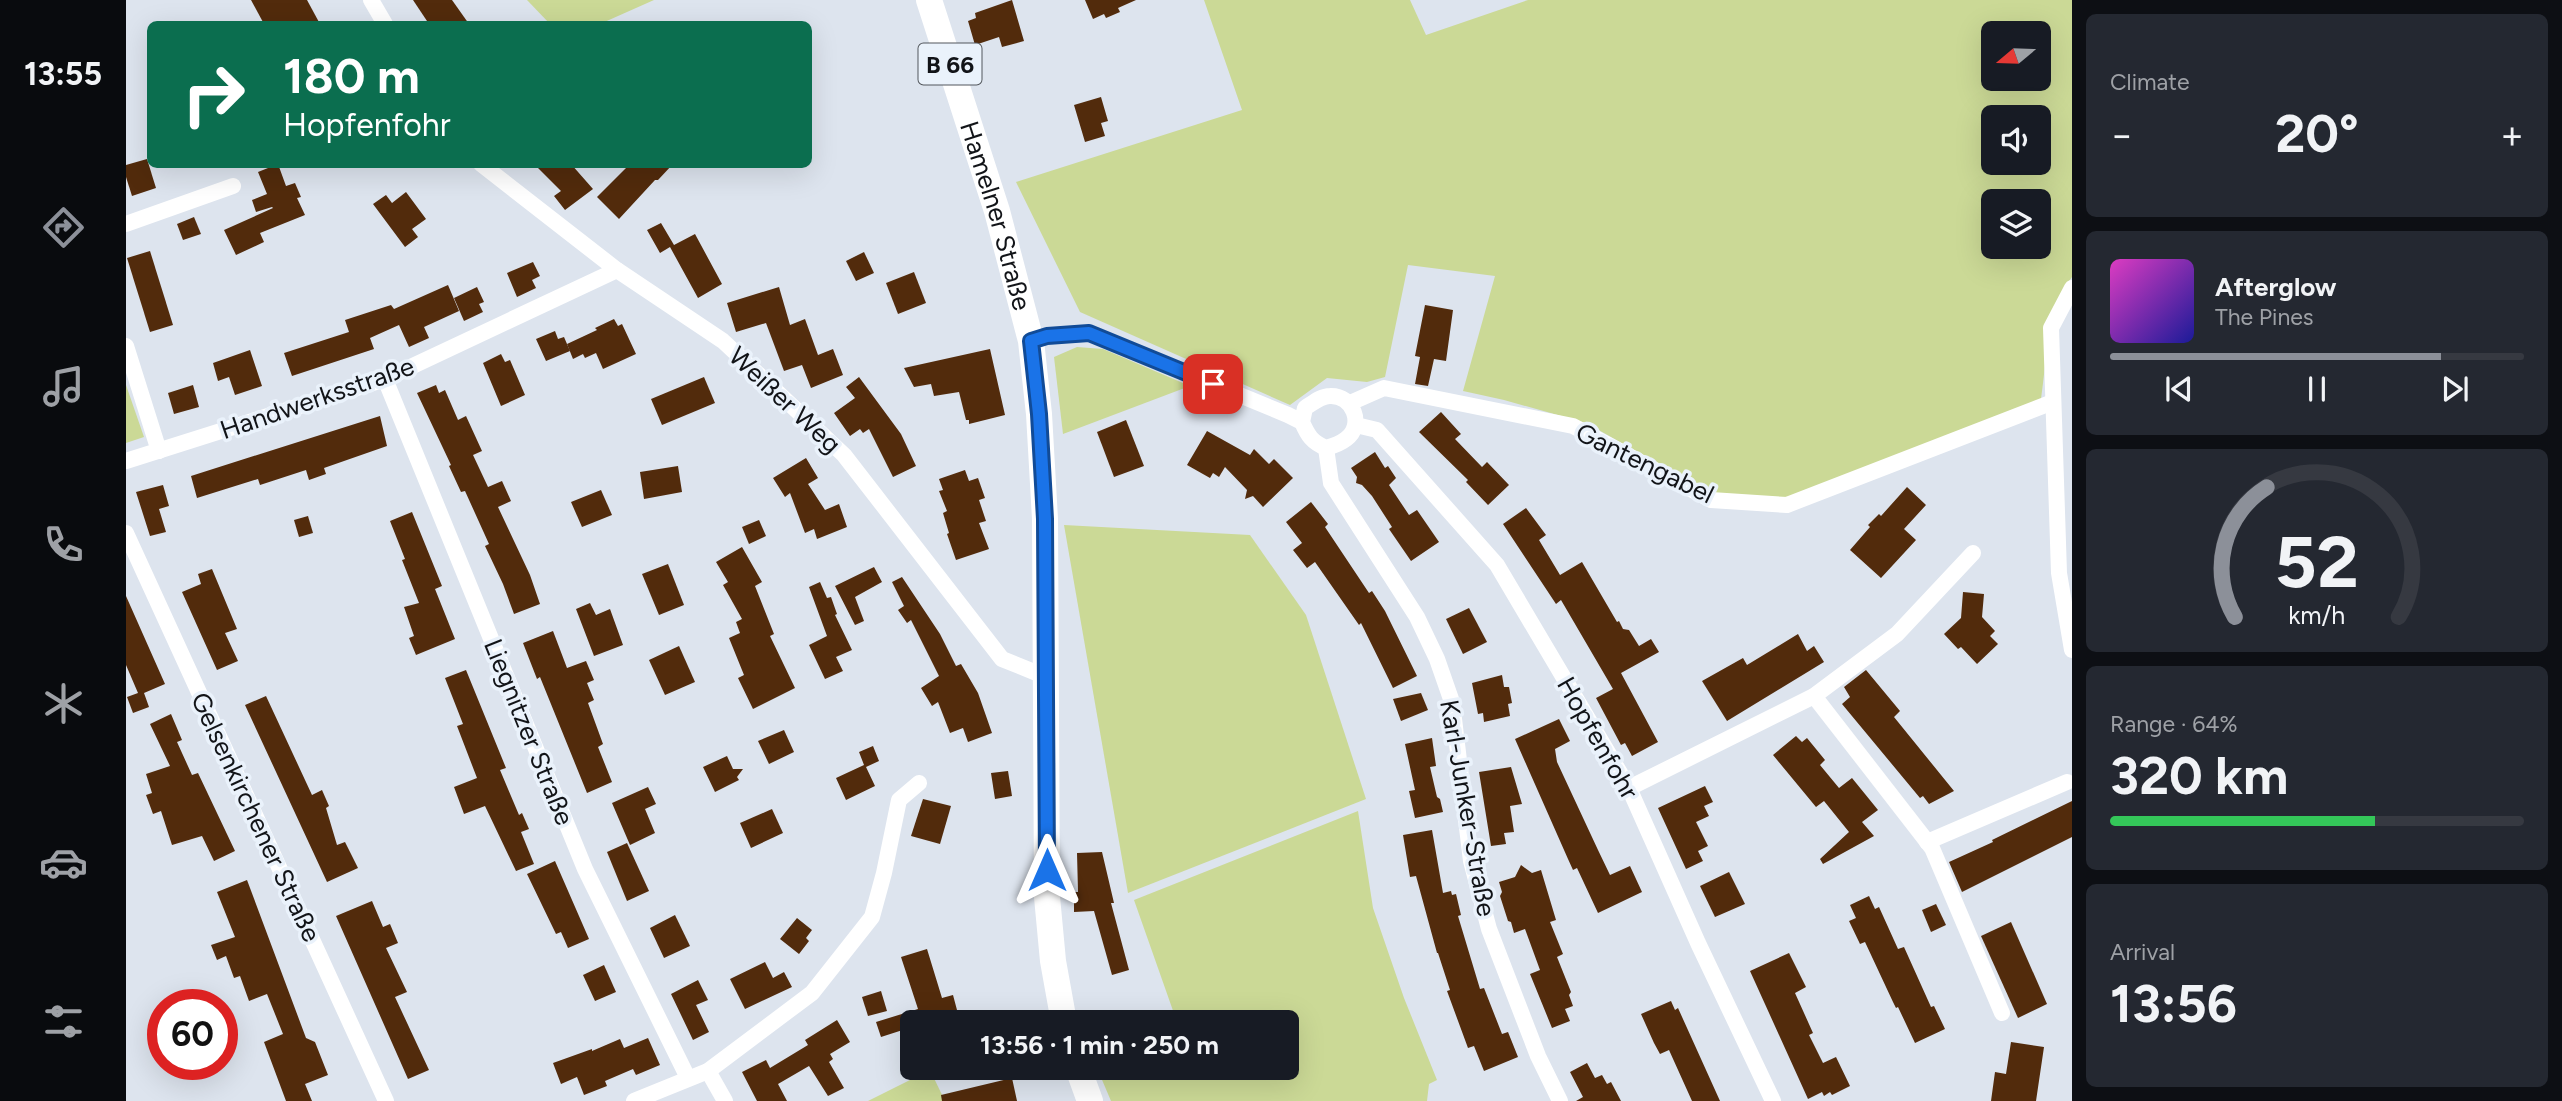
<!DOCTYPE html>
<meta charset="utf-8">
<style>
:root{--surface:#171b24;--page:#242831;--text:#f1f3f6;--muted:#9ea1a6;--line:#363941;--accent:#8c9099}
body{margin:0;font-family:Figtree,sans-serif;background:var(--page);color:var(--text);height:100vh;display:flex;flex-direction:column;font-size:26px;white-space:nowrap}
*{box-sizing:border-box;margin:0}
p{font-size:23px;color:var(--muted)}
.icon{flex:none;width:38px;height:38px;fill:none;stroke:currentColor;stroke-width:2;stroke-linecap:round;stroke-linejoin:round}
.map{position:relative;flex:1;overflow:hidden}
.side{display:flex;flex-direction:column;gap:14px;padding:14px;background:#0d0f14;width:490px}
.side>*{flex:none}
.guide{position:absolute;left:21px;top:21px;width:665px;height:147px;border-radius:10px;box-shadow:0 7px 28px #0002;background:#0b6e4f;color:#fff;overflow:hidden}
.needle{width:46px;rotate:251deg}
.fabs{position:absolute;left:1855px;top:21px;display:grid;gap:14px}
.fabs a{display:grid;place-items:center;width:70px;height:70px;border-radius:10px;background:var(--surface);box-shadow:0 7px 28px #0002;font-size:35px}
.speed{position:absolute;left:21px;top:989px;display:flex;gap:14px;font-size:35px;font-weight:700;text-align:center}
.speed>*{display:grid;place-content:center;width:91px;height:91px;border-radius:50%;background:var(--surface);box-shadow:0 7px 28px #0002;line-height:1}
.speed .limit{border:10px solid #d22;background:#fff;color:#111}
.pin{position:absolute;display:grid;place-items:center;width:60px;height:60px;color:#fff;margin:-30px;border-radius:14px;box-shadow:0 4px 10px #0006}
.me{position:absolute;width:77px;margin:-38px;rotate:0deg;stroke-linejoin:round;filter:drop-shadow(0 0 5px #0008)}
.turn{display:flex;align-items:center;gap:24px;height:147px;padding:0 21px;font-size:32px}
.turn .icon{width:91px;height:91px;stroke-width:2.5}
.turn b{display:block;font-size:49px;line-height:60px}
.big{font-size:52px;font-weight:700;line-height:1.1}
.side .card{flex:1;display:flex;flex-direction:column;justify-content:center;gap:10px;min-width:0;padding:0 24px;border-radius:10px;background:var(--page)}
.side .dial{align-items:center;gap:0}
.dial svg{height:182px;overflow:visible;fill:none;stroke:var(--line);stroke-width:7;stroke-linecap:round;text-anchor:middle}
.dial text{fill:var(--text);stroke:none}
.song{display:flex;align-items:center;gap:21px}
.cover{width:84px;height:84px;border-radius:10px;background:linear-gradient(135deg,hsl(310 70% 55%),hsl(240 70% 35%))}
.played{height:7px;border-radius:4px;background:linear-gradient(90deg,var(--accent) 80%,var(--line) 80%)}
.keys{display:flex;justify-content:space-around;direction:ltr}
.heat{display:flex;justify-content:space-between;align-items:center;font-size:38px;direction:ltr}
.charge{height:10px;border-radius:5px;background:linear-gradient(90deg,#34c759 64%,var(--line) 0)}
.trip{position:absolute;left:774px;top:1010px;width:399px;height:70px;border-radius:10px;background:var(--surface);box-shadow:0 7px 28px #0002;font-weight:700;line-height:70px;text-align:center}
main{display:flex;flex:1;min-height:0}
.menu{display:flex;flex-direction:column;width:126px;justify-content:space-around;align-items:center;background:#090b0e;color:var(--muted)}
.menu .icon{width:49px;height:49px}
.menu .on{color:var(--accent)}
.menu b{font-size:32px;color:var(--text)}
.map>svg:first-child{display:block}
.green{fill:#cbd996;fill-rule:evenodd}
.building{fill:#522b0c}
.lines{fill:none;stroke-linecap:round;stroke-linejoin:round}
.street{stroke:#fff;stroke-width:16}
.primary{stroke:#fff;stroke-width:26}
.route-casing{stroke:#114b97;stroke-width:18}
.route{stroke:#1a73e8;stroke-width:12}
.labels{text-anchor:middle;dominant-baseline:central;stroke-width:7;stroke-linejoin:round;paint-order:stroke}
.shield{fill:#eaf2fb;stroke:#53575c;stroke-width:2}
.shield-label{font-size:24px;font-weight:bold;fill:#121418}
.street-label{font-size:26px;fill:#121418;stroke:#eaf2fb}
</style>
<main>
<nav class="menu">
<b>13:55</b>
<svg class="icon on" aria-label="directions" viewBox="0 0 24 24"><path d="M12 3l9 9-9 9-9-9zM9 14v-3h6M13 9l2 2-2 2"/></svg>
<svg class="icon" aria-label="music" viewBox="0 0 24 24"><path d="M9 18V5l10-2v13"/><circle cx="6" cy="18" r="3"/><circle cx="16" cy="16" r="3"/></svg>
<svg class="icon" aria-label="phone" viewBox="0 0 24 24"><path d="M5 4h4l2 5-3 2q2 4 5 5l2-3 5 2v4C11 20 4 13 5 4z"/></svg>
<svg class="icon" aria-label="climate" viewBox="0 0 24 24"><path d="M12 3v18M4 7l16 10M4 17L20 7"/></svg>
<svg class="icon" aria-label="car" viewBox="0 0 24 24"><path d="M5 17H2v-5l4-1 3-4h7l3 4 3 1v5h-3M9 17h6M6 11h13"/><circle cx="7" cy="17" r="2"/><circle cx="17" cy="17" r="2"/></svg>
<svg class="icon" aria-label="filters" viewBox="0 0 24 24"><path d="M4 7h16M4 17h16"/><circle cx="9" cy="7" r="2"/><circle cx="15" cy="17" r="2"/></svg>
</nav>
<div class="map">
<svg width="1946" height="1101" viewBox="0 0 1946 1101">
<rect width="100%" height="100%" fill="#dde4ee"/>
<g class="green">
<polygon points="401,0 528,0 474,24 424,24"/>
<path d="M1078,0H1284L1300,35L1402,0H1946V277C1921,310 1921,359 1915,399L1657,499L1587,494L1460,423L1378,400L1337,391L1369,276L1282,265L1259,377L1241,382L1201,378L1164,405L954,312L890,182L1116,110ZM1867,33H1913V79H1867ZM1867,117H1913V163H1867ZM1867,201H1913V247H1867Z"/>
<polygon points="951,347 977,349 1064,386 937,434 928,357"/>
<polygon points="0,385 18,437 0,443"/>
<polygon points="938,525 1124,535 1180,615 1240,799 1002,893"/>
<polygon points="1232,811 1247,908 1278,998 1311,1080 1303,1084 1301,1101 985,1101 971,1068 1160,1068 1160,1022 1051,1022 1008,900"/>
<polygon points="804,1070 819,1101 742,1101"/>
</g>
<g class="building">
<polygon points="125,0 181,0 194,24 138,24"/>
<polygon points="287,0 326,0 343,24 303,24"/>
<polygon points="886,0 898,41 876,47 873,37 849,45 842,21 850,18 849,13"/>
<polygon points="959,0 1010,0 992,8 994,12 980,18 978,14 967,19"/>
<polygon points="975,97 982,121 975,123 979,136 959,142 948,105"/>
<polygon points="21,159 30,188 6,196 0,177 0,165"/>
<polygon points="152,164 160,186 169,183 175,197 171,198 179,215 134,233 138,242 110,255 98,230 147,208 146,207 130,212 126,200 141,194 132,172"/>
<polygon points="408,164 445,164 467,189 439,210 428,196 435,191"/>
<polygon points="504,164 547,164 532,180 529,180 493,219 471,197"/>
<polygon points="280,192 300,219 286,229 292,237 279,247 247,204 260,195 266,203"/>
<polygon points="68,217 75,234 57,240 51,224"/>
<polygon points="535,223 548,245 569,234 596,284 572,298 544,247 534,253 521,230"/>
<polygon points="24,251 47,325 24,332 1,258"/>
<polygon points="738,252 748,273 730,281 720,261"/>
<polygon points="407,262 414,276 406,280 410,288 391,297 381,273"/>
<polygon points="788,272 800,303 772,314 760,283"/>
<polygon points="322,285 333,311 298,327 303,338 283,347 273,325 244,338 248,349 166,376 158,353 223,332 219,320 265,305 268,309"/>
<polygon points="351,287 358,302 353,304 357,312 338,321 328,298"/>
<polygon points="653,287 664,325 679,319 692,355 707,349 717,375 685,388 676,365 658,371 640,323 610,332 601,303"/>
<polygon points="1299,305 1327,310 1320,361 1308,359 1302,386 1289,384 1294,357 1289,356"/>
<polygon points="488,319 492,326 496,324 510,354 477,369 470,353 459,358 457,354 447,359 441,344 471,330 469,328"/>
<polygon points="429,331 432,339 438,337 444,351 420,361 410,339"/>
<polygon points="864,349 879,415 843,424 843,420 840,420 833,392 808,396 805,384 788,387 778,368"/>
<polygon points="124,350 136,386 109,395 103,377 92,381 87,363"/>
<polygon points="375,354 379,362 384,360 399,395 375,406 357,363"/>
<polygon points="578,377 589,403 536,425 525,399"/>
<polygon points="733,377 775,434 790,466 767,477 743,429 737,433 734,429 724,436 708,413 729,398 720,387"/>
<polygon points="67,385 73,407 48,414 42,393"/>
<polygon points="310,385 313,393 319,390 332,420 340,416 356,451 347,455 362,487 376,481 385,501 372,507 404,575 414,604 388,614 377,584 359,546 363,544 339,491 335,492 323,466 325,465 291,393"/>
<polygon points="1315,412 1335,434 1329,439 1356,467 1361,462 1383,485 1362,505 1340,482 1342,480 1293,432"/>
<polygon points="254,416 261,446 198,468 200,474 183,480 180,470 134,485 132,479 71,498 65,476"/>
<polygon points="1000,420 1018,466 988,477 971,432"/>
<polygon points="1081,431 1124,455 1128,449 1143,464 1148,459 1167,478 1137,507 1127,496 1119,499 1121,490 1099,467 1093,477 1087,473 1084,478 1061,465"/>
<polygon points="1249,452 1259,468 1262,466 1270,478 1263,485 1283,515 1291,510 1313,542 1285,561 1263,529 1266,527 1246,496 1236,485 1230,483 1231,477 1225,468"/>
<polygon points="680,458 692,478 682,484 699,510 713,504 721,527 691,539 688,529 679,533 664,493 659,497 647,478"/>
<polygon points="552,466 556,492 518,499 514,472"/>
<polygon points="839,470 843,481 852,478 859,498 853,500 860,521 853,523 863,549 830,560 821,534 823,533 817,513 821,511 813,491 817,490 813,479"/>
<polygon points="37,485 43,506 33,509 40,532 24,536 10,492"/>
<polygon points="1781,487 1800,505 1778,529 1790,540 1755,578 1724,550 1744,527 1742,525 1753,514 1755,516"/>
<polygon points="475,490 486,515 456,527 445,502"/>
<polygon points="1185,502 1202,524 1199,527 1243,593 1246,591 1259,611 1291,676 1267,688 1235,623 1233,625 1189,562 1181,568 1167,550 1176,543 1160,522"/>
<polygon points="1400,508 1420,535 1413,540 1434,575 1456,562 1491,622 1493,621 1497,629 1503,630 1513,646 1525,639 1533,652 1495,673 1532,742 1506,756 1499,743 1495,745 1470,698 1487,689 1435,600 1430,604 1377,524"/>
<polygon points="286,512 316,586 309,589 329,639 290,655 283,638 288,636 278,607 293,603 276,560 279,559 264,521"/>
<polygon points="182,516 187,533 173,537 168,520"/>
<polygon points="633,520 640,536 623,544 616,527"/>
<polygon points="616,547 636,582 629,586 648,634 644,636 669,688 627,709 612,678 618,675 603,638 614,633 610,622 616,619 597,585 602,582 590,562"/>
<polygon points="542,564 558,605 533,615 516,574"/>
<polygon points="748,567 756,582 729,597 738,621 729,625 709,586"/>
<polygon points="86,569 111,629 99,633 112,661 91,670 56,592 75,584 72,574"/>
<polygon points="776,577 814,634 830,666 835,664 852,693 866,733 842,742 837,728 824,733 812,702 806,706 795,688 813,676 785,620 781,623 772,610 778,606 766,582"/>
<polygon points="694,582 701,598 705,597 711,614 709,615 726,650 710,657 717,671 699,679 683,645 701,636 683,587"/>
<polygon points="1837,592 1858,594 1856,617 1869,631 1864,636 1872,644 1851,664 1835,647 1832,649 1818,634 1835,618"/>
<polygon points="0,596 39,684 18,693 23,707 7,713 1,697 12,693 0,665"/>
<polygon points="464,603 470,615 484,609 497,645 468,656 450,609"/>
<polygon points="1343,608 1361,642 1337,654 1320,619"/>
<polygon points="427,631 441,668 460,661 468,680 461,683 468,700 462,703 477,744 472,747 486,782 461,793 414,677 411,679 397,643"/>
<polygon points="1672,634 1681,651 1688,646 1698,662 1601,721 1576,681 1617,658 1621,665"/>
<polygon points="553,646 569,682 539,695 523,660"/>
<polygon points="340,670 380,768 374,770 393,815 396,813 403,829 395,832 408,864 390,871 359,806 338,814 328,787 351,778 331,726 337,724 319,678"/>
<polygon points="1740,670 1774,711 1768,717 1828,791 1803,804 1797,796 1794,798 1716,704 1724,697 1718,687"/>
<polygon points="1376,675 1378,687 1383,687 1386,703 1382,704 1384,716 1358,722 1357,713 1352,714 1346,683"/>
<polygon points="1295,693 1302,710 1275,721 1267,699"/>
<polygon points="140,696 186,795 196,790 203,806 200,808 211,845 219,842 232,868 201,882 119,705"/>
<polygon points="45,714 56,740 51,742 66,775 72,773 109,851 88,861 76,836 46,845 35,811 27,814 20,795 26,793 20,774 44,766 24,724"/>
<polygon points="1433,719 1444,741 1429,749 1431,762 1472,850 1484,875 1504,866 1516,892 1472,913 1451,868 1447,870 1442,859 1389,739"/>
<polygon points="658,730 668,752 643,764 632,741"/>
<polygon points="1670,736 1676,742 1681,738 1699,760 1694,765 1713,788 1726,778 1752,810 1736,822 1748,836 1697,864 1694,859 1723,832 1698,801 1690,807 1647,755"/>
<polygon points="1306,738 1310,766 1304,767 1311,797 1314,799 1317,812 1289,818 1283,791 1289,790 1279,744"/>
<polygon points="747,746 753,761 740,767 749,786 720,800 710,778 738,765 733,752"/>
<polygon points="601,756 607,769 617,769 611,777 613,780 589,792 577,767"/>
<polygon points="1385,767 1396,804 1384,806 1388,832 1378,833 1380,844 1365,846 1353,772"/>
<polygon points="882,771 886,796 869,799 865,773"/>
<polygon points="1579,786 1587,802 1578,806 1583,816 1570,822 1582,846 1572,851 1577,861 1560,869 1532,808"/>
<polygon points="522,787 530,804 519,809 529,833 504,845 486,803"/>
<polygon points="797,799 825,806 814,844 785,836"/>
<polygon points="1946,801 1946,837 1836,892 1823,862 1867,842 1866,840"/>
<polygon points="646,809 657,833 625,848 614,823"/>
<polygon points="1306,830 1317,893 1325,891 1326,895 1330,894 1335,915 1332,916 1354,989 1358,988 1376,1034 1382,1032 1392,1057 1358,1071 1348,1046 1342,1048 1321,991 1324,990 1312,953 1311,953 1290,876 1284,877 1277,835"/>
<polygon points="501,843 523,891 501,901 481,852"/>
<polygon points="976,852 988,903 985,903 1003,970 986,975 968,911 948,912 948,892 952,892 951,853"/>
<polygon points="429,861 463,939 442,948 435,932 430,934 401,874"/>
<polygon points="1395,865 1406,873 1415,870 1430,920 1424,922 1437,954 1431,957 1445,992 1443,995 1447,1006 1439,1009 1444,1021 1426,1028 1404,974 1414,970 1399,929 1388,933 1385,922 1382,921 1374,896 1376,892 1373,882 1389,877"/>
<polygon points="1603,872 1619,904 1589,917 1574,886"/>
<polygon points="121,880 180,1038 189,1042 202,1075 179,1084 186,1101 160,1101 138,1042 157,1034 141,994 123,1001 114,976 108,978 100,956 91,960 85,945 109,937 91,892"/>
<polygon points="1743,896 1749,909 1753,907 1772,949 1778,947 1805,1007 1808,1006 1819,1029 1789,1043 1772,1007 1770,1008 1767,1002 1739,942 1734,944 1723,921 1730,918 1724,905"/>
<polygon points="246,901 257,927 264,924 272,943 260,948 281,992 269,997 303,1070 282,1079 210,916"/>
<polygon points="1810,904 1820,925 1805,932 1796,910"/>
<polygon points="549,915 564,946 538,958 524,928"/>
<polygon points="671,918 686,930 680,938 683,941 673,954 654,939"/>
<polygon points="1885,922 1921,1004 1892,1018 1855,936"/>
<polygon points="801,949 816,998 827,995 831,1010 821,1013 824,1022 786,1022 786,1027 755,1037 750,1022 792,1009 775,957"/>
<polygon points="1663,953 1680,987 1669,993 1687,1033 1683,1035 1697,1063 1710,1057 1724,1086 1706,1095 1704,1092 1698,1096 1696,1092 1682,1099 1624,971"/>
<polygon points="639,962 647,978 658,972 666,987 619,1009 604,979"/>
<polygon points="478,965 490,992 469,1001 457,975"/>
<polygon points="572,980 582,1000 570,1005 583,1032 567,1040 545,994"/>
<polygon points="755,991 761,1011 742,1016 736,997"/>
<polygon points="1545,1001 1549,1010 1552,1008 1594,1101 1566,1101 1543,1050 1534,1054 1528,1043 1515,1014"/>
<polygon points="711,1020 724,1042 704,1054 707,1059 703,1062 718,1088 702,1096 683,1066 652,1084 661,1101 631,1101 616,1072 640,1060 644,1068 682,1045 679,1040"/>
<polygon points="522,1038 534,1065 510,1075 507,1069 479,1081 481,1086 458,1095 451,1077 435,1084 427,1063 466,1049 466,1051 494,1039 498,1048"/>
<polygon points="1885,1042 1918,1047 1910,1101 1865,1101 1869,1072 1880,1074"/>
<polygon points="1461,1063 1469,1078 1476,1075 1481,1084 1485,1082 1495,1101 1450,1101 1457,1097 1444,1072"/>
<polygon points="886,1078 891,1101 816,1101 815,1095"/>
</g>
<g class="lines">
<g class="street">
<polyline points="245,0 259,24"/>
<polyline points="355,164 491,270 597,341 718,455 876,659 918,676"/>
<polyline points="0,224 107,186"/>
<polyline points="1946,288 1925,328 1933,573 1946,650"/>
<path d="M905,341L921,336L963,333L1162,415L1176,422C1182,436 1186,442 1200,448C1207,446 1215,443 1220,439C1239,425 1227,395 1204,396C1195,396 1187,403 1179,408L1176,422"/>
<polyline points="0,346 33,451"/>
<polyline points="259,379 459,869 562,1078"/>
<polyline points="1224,403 1258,388 1447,426 1585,500 1661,505 1927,402"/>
<polyline points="1230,425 1251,430 1371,565 1503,788 1572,943 1647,1101"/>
<polyline points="1200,448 1205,483 1291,617 1311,659 1326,702 1345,861 1363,929 1412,1056 1434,1101"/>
<polyline points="0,461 259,379 491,270"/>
<polyline points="0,533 260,1101"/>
<polyline points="1688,696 1806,848 1876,1013"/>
<polyline points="1503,788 1688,696 1771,634 1847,553"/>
<polyline points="1801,842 1941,782"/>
<polyline points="582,1071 599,1101"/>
<polyline points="508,1101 582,1071 686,993 746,917 758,873 773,800 793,783"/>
</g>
<g class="primary">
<path id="s1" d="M803,0L871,211L905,341L913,414L919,519L921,897L927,961L938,1022"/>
<polyline points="952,1068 964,1101"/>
</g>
</g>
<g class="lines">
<defs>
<polyline id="route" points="921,870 919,519 913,414 905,341 921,336 963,333 1087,384"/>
</defs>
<use href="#route" class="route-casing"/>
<use href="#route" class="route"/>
</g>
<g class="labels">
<rect class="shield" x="792.5" y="43.5" width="63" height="41" rx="5"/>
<g class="shield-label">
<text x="824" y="64">B 66</text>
</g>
<g class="street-label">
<text stroke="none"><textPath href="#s1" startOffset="226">Hamelner Straße</textPath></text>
<text transform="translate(191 398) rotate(-19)">Handwerksstraße</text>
<text transform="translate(659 400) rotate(43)">Weißer Weg</text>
<text transform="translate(1519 463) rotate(26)">Gantengabel</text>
<text transform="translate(403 732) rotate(68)">Liegnitzer Straße</text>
<text transform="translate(1472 738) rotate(60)">Hopfenfohr</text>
<text transform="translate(1342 808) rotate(80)">Karl-Junker-Straße</text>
<text transform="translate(130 817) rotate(65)">Gelsenkirchener Straße</text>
</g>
</g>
</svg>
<div class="fabs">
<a><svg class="needle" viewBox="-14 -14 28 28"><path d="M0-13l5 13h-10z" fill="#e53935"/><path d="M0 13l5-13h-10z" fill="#9ea1a6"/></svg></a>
<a><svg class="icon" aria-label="sound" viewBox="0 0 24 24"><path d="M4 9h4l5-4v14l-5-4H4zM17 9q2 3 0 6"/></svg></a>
<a><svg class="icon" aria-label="layers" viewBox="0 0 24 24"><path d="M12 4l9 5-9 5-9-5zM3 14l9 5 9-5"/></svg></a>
</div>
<div class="speed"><div class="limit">60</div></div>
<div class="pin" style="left:1087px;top:384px;background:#d93025"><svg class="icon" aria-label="arrive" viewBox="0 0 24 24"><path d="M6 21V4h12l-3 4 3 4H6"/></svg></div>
<svg class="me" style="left:921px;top:870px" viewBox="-20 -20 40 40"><path d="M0-17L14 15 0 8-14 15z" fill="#1a73e8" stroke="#fff" stroke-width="4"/></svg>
<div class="trip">13:56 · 1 min · 250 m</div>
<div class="guide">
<div class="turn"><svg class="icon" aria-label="right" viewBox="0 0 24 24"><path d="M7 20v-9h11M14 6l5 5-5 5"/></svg><div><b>180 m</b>Hopfenfohr</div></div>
</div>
</div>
<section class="side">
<div class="card"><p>Climate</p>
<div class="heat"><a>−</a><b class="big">20°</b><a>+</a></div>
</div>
<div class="card">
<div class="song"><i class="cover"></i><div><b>Afterglow</b><p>The Pines</p></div></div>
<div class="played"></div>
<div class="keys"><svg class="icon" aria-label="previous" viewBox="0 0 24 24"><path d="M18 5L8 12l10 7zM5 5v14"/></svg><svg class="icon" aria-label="pause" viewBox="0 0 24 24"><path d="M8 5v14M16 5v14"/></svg><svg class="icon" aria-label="next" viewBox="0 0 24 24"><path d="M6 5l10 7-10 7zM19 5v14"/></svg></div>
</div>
<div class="card dial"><svg viewBox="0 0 100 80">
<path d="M14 69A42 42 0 1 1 86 69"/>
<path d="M14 69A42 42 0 0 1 28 12" stroke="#8c9099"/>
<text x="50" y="56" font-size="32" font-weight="700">52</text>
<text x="50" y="72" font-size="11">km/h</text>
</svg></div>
<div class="card"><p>Range · 64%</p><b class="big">320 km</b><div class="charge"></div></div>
<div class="card"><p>Arrival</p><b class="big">13:56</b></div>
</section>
</main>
